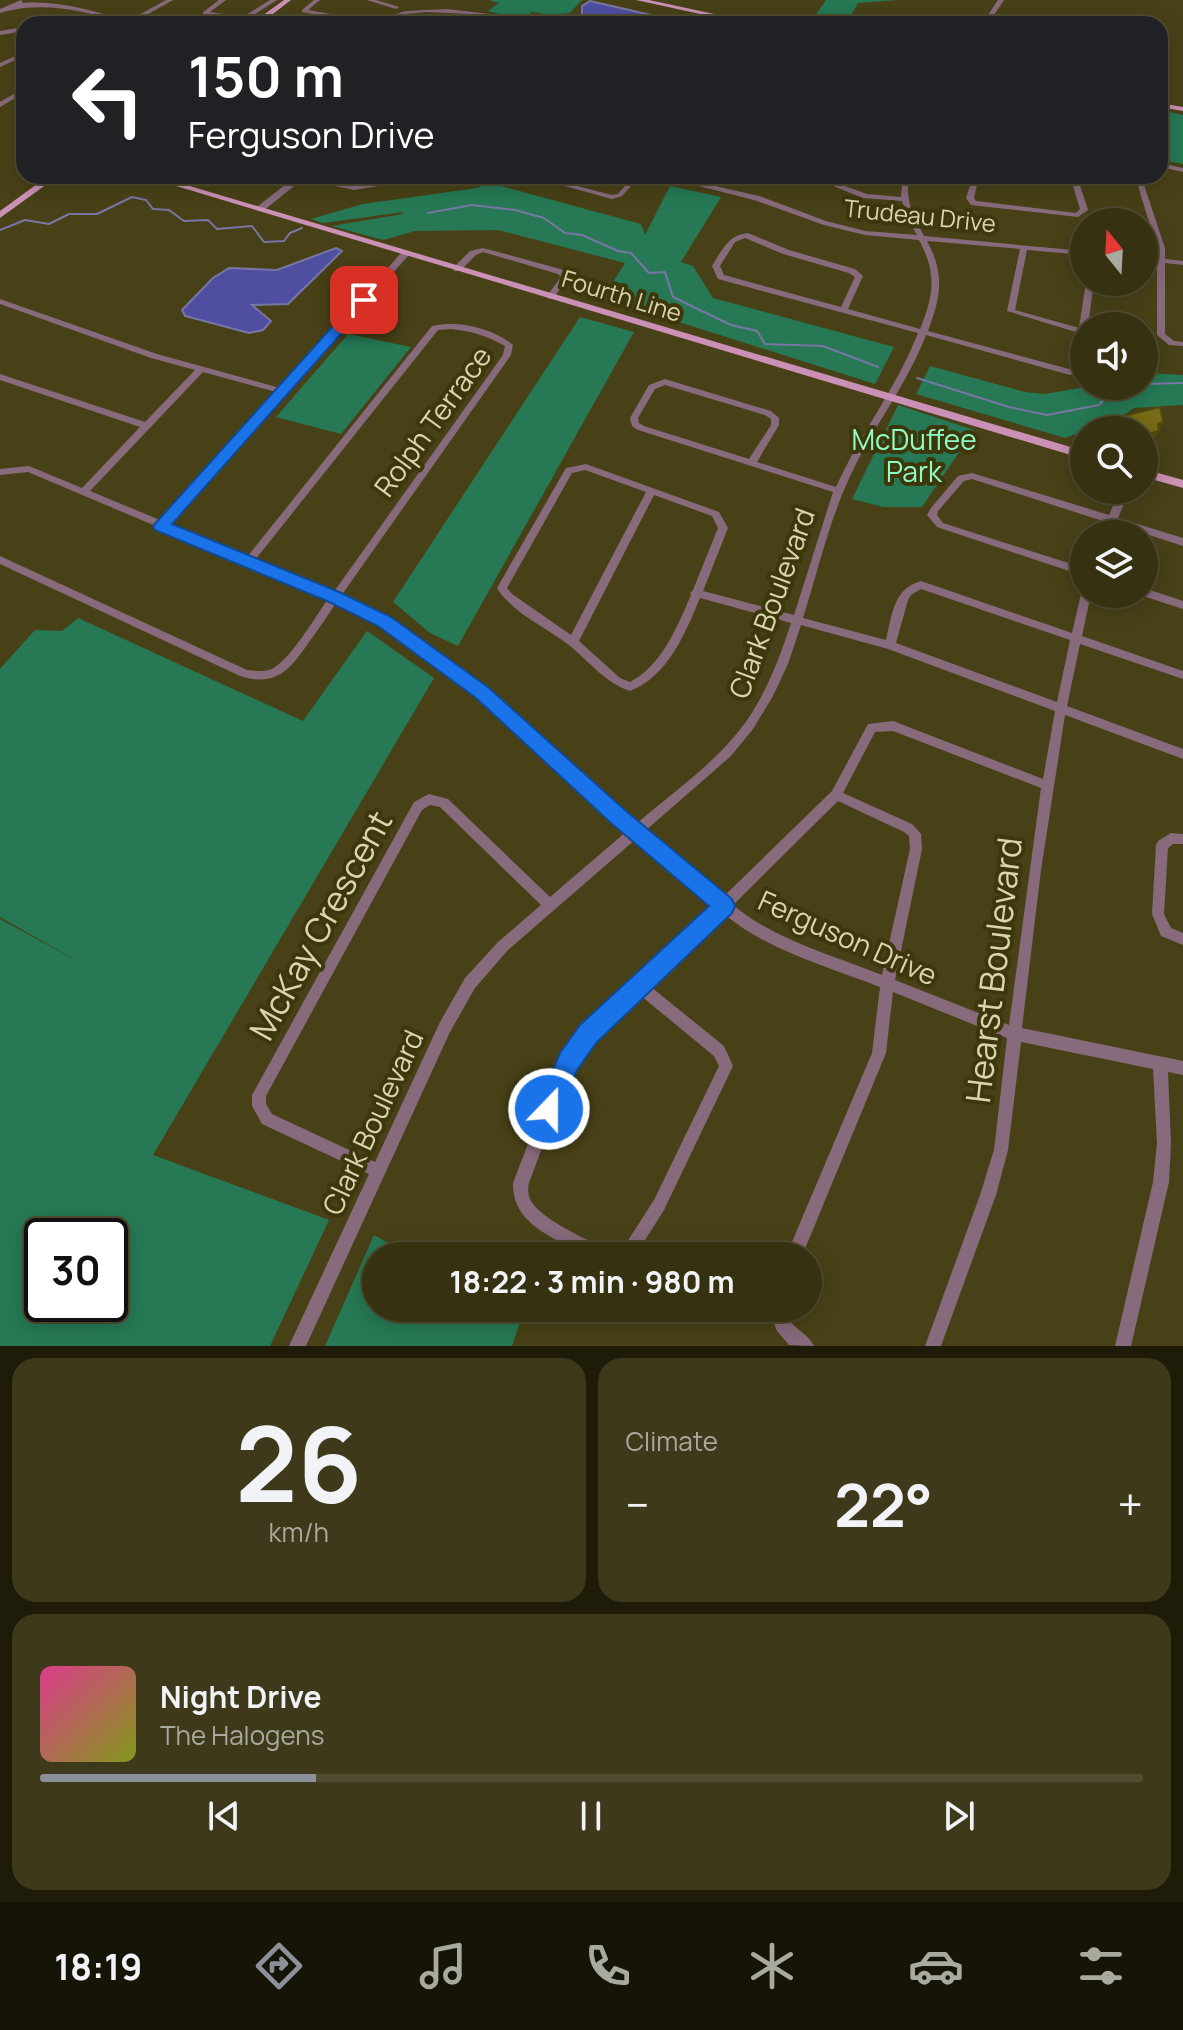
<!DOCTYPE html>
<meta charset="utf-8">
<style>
:root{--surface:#363111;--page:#3d391a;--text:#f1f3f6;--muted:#aaa99f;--line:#504c31;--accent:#8c9099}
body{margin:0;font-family:Manrope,sans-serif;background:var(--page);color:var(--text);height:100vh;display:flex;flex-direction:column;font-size:30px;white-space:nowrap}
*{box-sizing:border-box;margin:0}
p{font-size:26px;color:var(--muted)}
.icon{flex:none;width:44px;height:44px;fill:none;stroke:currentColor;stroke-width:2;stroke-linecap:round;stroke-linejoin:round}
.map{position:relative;height:1346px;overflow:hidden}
.panel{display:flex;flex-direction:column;gap:12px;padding:12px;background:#1e1b09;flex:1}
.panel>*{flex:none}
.banner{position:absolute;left:16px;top:16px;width:1152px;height:168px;border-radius:24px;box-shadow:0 4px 20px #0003,0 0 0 2px var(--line);background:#202124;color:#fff;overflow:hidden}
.needle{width:52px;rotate:342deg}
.buttons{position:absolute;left:1070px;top:208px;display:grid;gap:16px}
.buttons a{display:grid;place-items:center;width:88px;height:88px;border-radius:50%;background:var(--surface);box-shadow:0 4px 20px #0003,0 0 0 2px var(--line);font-size:40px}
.speed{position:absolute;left:24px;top:1218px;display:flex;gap:16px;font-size:40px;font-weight:700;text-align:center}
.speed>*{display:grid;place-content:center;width:104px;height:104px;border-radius:50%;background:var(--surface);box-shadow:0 4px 20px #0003,0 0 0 2px var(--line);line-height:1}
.speed .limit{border:4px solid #111;border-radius:12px;background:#fff;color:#111}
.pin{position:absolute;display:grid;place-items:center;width:68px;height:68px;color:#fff;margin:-34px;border-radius:16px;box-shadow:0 4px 12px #0006}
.me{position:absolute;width:88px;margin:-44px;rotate:22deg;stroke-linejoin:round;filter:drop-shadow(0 0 6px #0008)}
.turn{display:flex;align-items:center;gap:28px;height:168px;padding:0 40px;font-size:36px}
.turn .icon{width:104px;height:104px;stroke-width:2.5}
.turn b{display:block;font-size:56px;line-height:68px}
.big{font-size:60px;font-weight:700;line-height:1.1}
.panel .card{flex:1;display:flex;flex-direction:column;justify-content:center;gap:12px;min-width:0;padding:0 28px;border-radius:24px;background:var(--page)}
.panel .dial{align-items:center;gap:0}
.dial b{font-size:104px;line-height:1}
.song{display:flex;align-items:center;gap:24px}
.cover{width:96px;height:96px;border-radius:12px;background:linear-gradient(135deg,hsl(330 70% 55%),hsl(70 70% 35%))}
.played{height:8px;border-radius:4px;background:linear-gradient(90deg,var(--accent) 25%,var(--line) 25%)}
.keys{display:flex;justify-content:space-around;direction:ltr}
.heat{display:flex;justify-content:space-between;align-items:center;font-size:44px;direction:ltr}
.panel .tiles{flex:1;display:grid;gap:12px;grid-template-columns:1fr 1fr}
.card:last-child{grid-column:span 2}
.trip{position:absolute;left:362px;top:1242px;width:460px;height:80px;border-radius:40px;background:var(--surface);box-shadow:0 4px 20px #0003,0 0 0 2px var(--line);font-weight:700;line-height:80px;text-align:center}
.tabs{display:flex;height:128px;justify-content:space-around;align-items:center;background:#161407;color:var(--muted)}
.tabs .icon{width:56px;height:56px}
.tabs .on{color:var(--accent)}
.tabs b{font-size:36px;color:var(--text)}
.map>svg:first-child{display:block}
.green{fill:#267954;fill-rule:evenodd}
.water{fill:#4f4ea1;stroke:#7976a5;stroke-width:2}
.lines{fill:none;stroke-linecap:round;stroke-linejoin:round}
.stream{stroke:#7976a5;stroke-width:2}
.minor{fill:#876a7c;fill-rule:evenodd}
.major{fill:#cb90b6;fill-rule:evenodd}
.shaded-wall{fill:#544b0f}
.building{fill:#786b15;stroke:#544b0f;stroke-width:2}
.route{fill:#1a73e8;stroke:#114b97;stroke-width:2}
.labels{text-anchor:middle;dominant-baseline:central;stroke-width:8;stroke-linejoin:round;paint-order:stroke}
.far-street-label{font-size:24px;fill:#dbd5af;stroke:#3e370b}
.street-label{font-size:28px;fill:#dbd5af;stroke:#3e370b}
.park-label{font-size:28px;fill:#8dfbc4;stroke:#3e370b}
.near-street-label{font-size:34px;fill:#dbd5af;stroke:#3e370b}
</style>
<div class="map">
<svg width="1183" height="1346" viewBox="0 0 1183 1346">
<rect width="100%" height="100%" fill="#484117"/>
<g class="green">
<polygon points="489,0 582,0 570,13 552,15 532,12 522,20 488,11 499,3"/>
<polygon points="826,0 898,0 858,3 846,24 809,24"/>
<polygon points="1160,110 1183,115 1183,164 1160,160"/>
<polygon points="490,183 641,224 645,235 670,186 721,197 681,262 693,266 713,298 894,347 875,384 603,298 625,263 498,230 415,231 383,240 332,226 403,214 403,212 323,223 311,219 363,204 477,188"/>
<polygon points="580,317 634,332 458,646 430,633 393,602"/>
<polygon points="348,334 411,347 341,434 276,417"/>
<polygon points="930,366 1025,392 1045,394 1091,386 1144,386 1144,373 1147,373 1183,375 1183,405 1134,408 1121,417 1065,438 916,394"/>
<polygon points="898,405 974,430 922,507 883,507 852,499"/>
<path d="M78,618L303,721L367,631L434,678L153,1155L329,1220L270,1346H0V919L81,963L0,917V669L35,630L62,631ZM42,1236H110V1304H42Z"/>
<polygon points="374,1235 411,1256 376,1256 376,1308 503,1308 521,1319 512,1346 325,1346"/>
</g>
<g class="water">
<polygon points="590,1 651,15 646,18 647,24 595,24 582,17 582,6"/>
<polygon points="336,248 342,251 288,304 252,305 271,321 263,330 249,333 185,316 182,310 213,278 229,268 277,270"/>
</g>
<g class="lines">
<g class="stream">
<polyline points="428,213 472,205 515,210 544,218 565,233 582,235 618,251 631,253 649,273 665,272 673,297 731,325 757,331 765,344 823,346 878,367"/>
<polyline points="0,230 25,220 49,224 69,214 97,214 132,197 146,200 153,209 169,210 184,221 208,220 217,229 252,226 264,242 284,241 290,233 302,228"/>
<polyline points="917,378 1009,407 1047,415 1099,405 1107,396 1138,386"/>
<polyline points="1144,384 1183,383"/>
</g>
<g class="minor">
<path d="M21,0L23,3C59,0 94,11 128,21L166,0H173L134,22L137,24H123L124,23C84,11 41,0 0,13V9Z"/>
<polygon points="219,0 226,0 210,12 243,17 270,0 277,0 244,21 203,14 203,12"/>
<polygon points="314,0 320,0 308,10 371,21 406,11 447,9 490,14 535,24 524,24 469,14 426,12 406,14 373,24 365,24 302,12 302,10"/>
<polygon points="367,0 376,0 399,7 396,9"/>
<polygon points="998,0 1004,0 988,24 982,24"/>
<polygon points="701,18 722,22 725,24 702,22 689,24"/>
<polygon points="24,27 24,31 0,35 0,31"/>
<polygon points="24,52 24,56 0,67 0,63"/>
<polygon points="24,88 24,93 0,107 0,102"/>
<polygon points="1160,163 1183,168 1183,172 1160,167"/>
<polygon points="296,176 309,176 354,186 414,176 429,176 426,178 354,190 303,179 263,211 257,211 257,207"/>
<polygon points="528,176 539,176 612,195 618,194 633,176 640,176 622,196 612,199"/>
<path d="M659,176H671L759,196L826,221L865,231L917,235L908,219L902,201L863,198L808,176H817L867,194L901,197L903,176H909C905,201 913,215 924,236L1084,251V255L1027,250L1015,310L1079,328L1086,282H1094L1088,326H1084V355L1081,370L1070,375L926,335C908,382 877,422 855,466C831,513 819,567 803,618L886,640C892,615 893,589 921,581L1072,633L1081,594L1084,591V594H1091L1082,636L1183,671V679L1080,644L1067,706L1183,749V759L1065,715L1041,870L1022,1028L1183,1061V1075L1168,1072L1171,1143L1169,1182L1131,1346H1115L1153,1182L1157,1143L1153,1069L1021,1042L1008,1150L996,1195L941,1346H925L980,1195L994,1150L1007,1038L893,992L886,1053L802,1256H786L872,1053L880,987C828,967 767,950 724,914L651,987L724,1046L733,1066L664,1210L635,1256H618L654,1200L719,1066L714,1056L641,996L594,1039L564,1088L529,1183C528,1186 528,1193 529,1196C534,1217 590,1241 609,1250L611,1256C603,1256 593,1257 585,1255C578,1253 570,1247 562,1243C537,1230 512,1215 513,1183L553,1079L584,1029L636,982L715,906L636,839L508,950L475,988L450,1032L306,1346H289L369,1174L262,1124L252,1106V1095L414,802L429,794L448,799L550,897L627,831L479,696L381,625L336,603C327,617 317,631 307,645C289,671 275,687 240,676L0,564V556L247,670C256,671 264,672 272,669C290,660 316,616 328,599L28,472L0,475V469L29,466L82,488L140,427L0,380V374L145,422L195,370L151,358L0,304V299L157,354L280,388L402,252H408V256L169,524L247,557L432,326C458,320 493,328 513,345L511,355L341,596L389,619L487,690L636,824C672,793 717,762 745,723C766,694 780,657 791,623L700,598C685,634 668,676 630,691C604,682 591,663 570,646C547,627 513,614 497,588L566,468L586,464L719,512L728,528L703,591L794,615L833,492L638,430L632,426L630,418L649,385L665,379L771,411L779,418V425L757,462L836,487C860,434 897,387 918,333L718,279L712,266C722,250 728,235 748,233L789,250L855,269L863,276L848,309L920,329C934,295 937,273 919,240L865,235L824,225L754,200ZM745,238L783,254L849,273L855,277L841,307L724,275L720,266L735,242ZM927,241L1020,249L1007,311L1079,333L1074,367L1069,369L928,331C941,296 945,274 927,241ZM451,329C470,331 488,336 505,346L503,355L333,593L255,560L438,330ZM203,372L276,392L160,520L90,491ZM665,385L765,415L771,419V425L749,459L644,426L639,423L638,418L655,389ZM585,470L646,492L571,635L512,594L507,588L572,473ZM654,495L712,516L718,528L693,590L690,593L691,595C677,627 662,665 630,682L620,678L579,641ZM921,589L1070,640L1057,702L896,643L908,600L911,595ZM801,625L888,649L1055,711L1043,779L893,721L868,724L832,791L723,897L645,831L731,756L753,729L773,696L788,664ZM893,731L1041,788L1009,1025L895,980L922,849L921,834L912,824L843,793L875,732ZM838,801L904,832L909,836L910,849L882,975C832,955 775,940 733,905ZM430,805L440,807L541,905L498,942L465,978L440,1022L375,1162L272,1114L266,1104V1096L422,810Z"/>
<polygon points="973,176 979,176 974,198 976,201 1076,213 1080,209 1073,186 995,178 992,176 1016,176 1072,182 1071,176 1077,176 1088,210 1078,217 971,205 966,198"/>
<polygon points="1135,176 1141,176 1165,248 1165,259 1183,261 1183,265 1165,263 1165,334 1174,341 1183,342 1183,346 1169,345 1157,335 1157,263 1144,261 1144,257 1157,258 1157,248"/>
<polygon points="483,248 564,270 569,277 553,299 550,299 546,297 561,277 558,274 483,252 476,255 460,271 454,271 454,267 470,251"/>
<polygon points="972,473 1109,515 1120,490 1130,490 1118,518 1183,538 1183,546 1115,524 1111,534 1101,534 1106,522 972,479 964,481 938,511 937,515 943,523 1084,568 1084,576 937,527 927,515 931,508 958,476"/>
<polygon points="1144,588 1183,601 1183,609 1140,595 1144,594"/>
<polygon points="1171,833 1183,834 1183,844 1173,844 1168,848 1164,914 1171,928 1183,933 1183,945 1161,936 1152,914 1156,845 1158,841"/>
<path d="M768,1308H784C790,1330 806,1330 814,1346L789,1345L777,1331Z"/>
</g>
<g class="major">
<polygon points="284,0 291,0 260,24 251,24"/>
<polygon points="636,0 649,0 761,24 746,24"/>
<polygon points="1160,103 1183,107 1183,111 1160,107"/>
<polygon points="48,176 58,176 0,218 0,211"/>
<polygon points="143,176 156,176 1084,451 1084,459"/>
<polygon points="1144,469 1183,480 1183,488 1144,477"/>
</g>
</g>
<polygon class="shaded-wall" points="1163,422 1151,447 1144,449 1144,435 1158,424"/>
<polygon class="building" points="1160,407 1163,422 1158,424 1159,431 1144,435 1144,430 1100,430 1120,417"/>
<polygon class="route" points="359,297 371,300 172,524 339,592 391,617 489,688 626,811 732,899 735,906 732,913 597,1042 577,1070 557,1117 549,1121 540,1117 537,1109 560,1053 580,1025 709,906 611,823 476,698 378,626 327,601 155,530 153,526"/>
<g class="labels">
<g class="far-street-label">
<text transform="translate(920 215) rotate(6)">Trudeau Drive</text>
<text transform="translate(622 295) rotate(17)">Fourth Line</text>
</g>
<g class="street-label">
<text transform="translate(432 421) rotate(-54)">Rolph Terrace</text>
<text transform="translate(771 603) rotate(-70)">Clark Boulevard</text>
<text transform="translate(848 937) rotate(24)">Ferguson Drive</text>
<text transform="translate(372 1122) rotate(-65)">Clark Boulevard</text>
</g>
<g class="park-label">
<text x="914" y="439">McDuffee<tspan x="914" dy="32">Park</tspan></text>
</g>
<g class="near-street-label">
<text transform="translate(320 925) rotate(-61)">McKay Crescent</text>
<text transform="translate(993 970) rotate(-83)">Hearst Boulevard</text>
</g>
</g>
</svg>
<div class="buttons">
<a><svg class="needle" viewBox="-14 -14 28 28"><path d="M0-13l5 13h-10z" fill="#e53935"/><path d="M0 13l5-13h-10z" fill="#aaa99f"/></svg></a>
<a><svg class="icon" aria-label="sound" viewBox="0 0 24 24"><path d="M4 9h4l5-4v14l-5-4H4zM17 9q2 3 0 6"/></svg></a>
<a><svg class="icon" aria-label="search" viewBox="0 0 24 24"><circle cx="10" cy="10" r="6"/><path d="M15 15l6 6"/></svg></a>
<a><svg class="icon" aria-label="layers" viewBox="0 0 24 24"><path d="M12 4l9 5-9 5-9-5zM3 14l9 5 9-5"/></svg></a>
</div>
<div class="speed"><div class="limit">30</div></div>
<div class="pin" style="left:364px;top:300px;background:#d93025"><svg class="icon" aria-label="arrive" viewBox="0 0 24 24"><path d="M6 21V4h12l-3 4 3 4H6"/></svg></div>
<svg class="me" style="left:549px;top:1109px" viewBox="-20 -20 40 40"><circle r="17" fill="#1a73e8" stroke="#fff" stroke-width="3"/><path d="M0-11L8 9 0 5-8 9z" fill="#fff"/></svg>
<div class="trip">18:22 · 3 min · 980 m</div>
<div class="banner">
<div class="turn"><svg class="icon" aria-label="left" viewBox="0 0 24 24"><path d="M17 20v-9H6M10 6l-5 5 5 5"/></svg><div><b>150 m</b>Ferguson Drive</div></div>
</div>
</div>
<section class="panel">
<div class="tiles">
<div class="card dial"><b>26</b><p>km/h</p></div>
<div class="card"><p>Climate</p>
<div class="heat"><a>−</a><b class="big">22°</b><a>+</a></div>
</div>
<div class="card">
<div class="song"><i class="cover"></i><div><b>Night Drive</b><p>The Halogens</p></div></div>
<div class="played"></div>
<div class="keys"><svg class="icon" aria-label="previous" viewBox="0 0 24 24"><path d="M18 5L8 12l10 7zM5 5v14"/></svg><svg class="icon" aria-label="pause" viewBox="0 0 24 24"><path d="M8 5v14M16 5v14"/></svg><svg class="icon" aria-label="next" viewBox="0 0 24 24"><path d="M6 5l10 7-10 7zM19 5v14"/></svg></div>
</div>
</div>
</section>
<nav class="tabs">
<b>18:19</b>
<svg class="icon on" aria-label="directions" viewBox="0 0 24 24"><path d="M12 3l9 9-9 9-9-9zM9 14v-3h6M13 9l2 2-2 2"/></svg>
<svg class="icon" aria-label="music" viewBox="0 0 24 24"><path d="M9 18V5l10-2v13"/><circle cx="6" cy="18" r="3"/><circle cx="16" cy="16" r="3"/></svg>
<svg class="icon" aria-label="phone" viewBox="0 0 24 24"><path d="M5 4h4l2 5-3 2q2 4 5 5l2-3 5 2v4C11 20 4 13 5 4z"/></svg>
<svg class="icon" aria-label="climate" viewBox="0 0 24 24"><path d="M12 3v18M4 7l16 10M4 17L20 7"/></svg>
<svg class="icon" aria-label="car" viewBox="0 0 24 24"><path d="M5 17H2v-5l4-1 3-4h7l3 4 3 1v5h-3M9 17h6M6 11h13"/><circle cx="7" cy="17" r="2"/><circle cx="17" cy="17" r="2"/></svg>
<svg class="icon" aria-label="filters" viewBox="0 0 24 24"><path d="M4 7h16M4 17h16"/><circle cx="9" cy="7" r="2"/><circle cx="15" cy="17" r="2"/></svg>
</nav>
